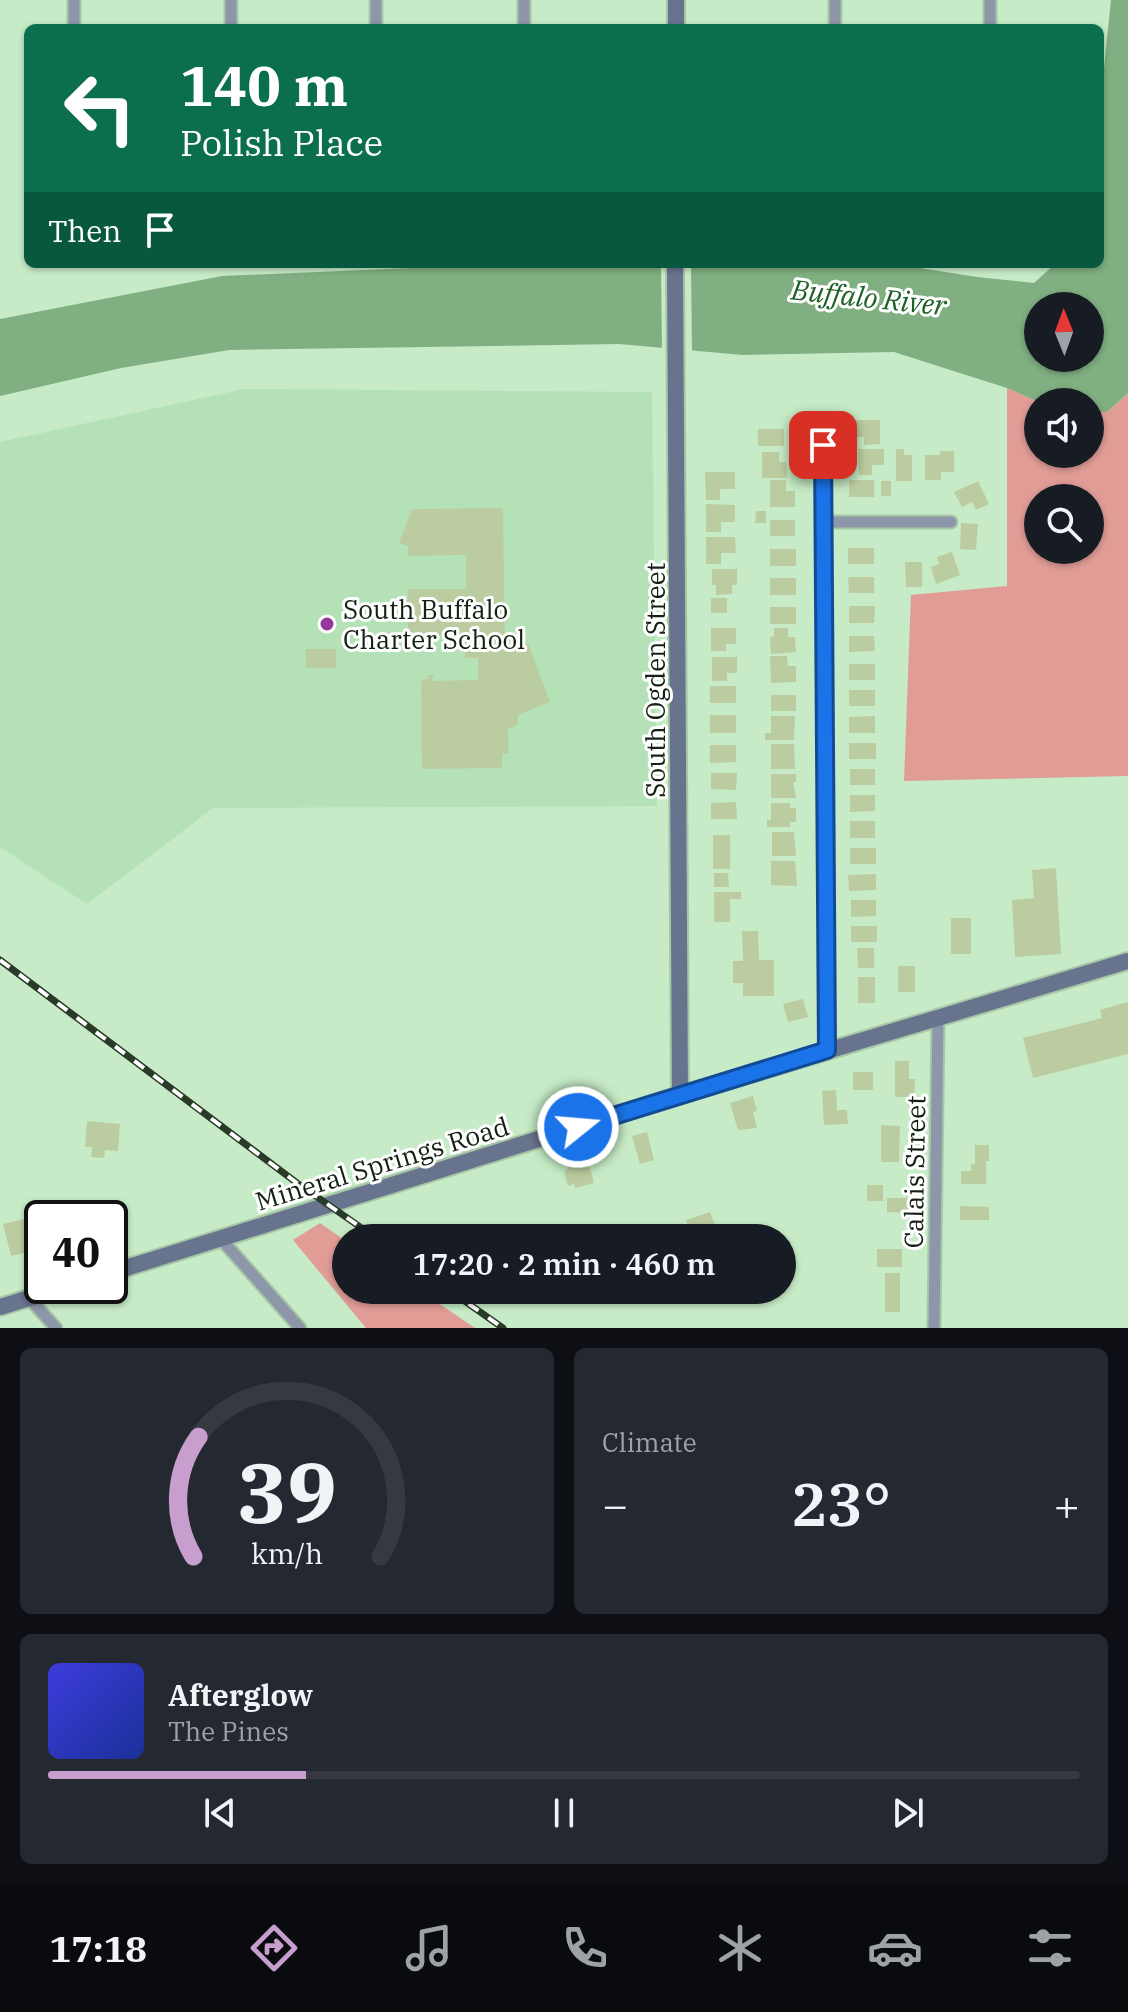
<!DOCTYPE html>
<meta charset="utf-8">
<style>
:root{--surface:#171b24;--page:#242831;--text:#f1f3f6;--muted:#9ea1a6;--line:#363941;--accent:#c89ece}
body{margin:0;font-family:"IBM Plex Serif",serif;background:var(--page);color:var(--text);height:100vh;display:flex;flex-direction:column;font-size:30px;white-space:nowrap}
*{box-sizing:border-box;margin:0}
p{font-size:26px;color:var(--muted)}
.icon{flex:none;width:44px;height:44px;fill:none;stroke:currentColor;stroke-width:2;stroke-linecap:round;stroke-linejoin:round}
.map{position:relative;height:1328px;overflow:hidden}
.sheet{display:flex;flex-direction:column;gap:20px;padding:20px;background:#0d0f14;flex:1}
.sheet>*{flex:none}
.top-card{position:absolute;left:24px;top:24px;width:1080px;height:244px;border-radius:12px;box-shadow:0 2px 6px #0004;background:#0b6e4f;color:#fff;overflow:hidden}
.needle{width:52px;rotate:359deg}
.tools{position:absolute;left:1024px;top:292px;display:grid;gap:16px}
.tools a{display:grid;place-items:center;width:80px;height:80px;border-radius:50%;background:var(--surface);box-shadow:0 2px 6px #0004;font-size:40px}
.speed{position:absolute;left:24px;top:1200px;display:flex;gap:16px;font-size:40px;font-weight:700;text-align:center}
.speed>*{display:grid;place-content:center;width:104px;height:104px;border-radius:50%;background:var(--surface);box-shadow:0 2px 6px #0004;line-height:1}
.speed .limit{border:4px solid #111;border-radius:12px;background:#fff;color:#111}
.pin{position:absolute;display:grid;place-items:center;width:68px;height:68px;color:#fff;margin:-34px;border-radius:16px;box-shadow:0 4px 12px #0006}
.me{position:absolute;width:88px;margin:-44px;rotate:73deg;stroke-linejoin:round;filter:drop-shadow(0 0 6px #0008)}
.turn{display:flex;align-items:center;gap:28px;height:168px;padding:0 24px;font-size:36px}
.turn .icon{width:104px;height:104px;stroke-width:2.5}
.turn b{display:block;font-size:56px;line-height:68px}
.then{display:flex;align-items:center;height:76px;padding:0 24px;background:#0003;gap:16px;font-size:30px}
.big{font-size:60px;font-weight:600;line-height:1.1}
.sheet .tile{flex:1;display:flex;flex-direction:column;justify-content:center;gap:12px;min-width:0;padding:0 28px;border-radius:12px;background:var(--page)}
.sheet .dial{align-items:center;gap:0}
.dial svg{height:208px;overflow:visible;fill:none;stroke:var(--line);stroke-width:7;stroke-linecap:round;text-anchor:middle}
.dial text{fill:var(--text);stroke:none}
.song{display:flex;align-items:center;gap:24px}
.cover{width:96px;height:96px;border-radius:12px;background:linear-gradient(135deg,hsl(240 70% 55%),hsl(230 70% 35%))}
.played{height:8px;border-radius:4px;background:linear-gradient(90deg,var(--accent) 25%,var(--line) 25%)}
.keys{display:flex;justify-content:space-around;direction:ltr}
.heat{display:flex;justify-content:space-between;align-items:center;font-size:44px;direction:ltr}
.sheet .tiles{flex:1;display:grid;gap:20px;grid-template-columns:1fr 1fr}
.tile:last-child{grid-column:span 2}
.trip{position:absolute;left:332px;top:1224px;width:464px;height:80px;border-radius:40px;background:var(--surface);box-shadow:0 2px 6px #0004;font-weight:600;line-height:80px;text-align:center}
.menu{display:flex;height:128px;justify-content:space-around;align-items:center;background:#090b0e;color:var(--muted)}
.menu .icon{width:56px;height:56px}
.menu .active{color:var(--accent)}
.menu b{font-size:36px;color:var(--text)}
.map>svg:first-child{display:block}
.built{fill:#b5e1b6}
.forest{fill:#e19c96;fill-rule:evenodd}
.water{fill:#80af81;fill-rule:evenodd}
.pier{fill:#c6ebc6}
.building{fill:#bbcda0}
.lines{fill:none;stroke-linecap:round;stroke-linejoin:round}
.street-casing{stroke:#a6c7a6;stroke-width:15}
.secondary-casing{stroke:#a6c7a6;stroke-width:20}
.street{stroke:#8e97a9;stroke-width:11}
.secondary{stroke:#68748e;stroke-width:16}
.rail-casing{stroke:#293a29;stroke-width:7}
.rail{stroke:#fff;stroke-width:4;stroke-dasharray:12;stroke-linecap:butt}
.route-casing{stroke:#114b97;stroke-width:20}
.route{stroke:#1a73e8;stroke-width:14}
.poi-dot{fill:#97369d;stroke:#fff;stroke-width:3}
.labels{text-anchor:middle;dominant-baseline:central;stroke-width:6;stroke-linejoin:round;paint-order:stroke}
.poi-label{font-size:26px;fill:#132113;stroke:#fff;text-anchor:start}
.street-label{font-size:26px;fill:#132113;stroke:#fff}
.water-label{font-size:28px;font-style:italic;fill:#1d6026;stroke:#fff}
</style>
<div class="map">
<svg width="1128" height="1328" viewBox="0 0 1128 1328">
<rect width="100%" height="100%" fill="#c6ebc6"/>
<polygon class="built" points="244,389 652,392 657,806 213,808 87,904 0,847 0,442"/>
<g class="forest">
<path d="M1007,388L1039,402L1038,454H1090V412H1107L1128,393V776L904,781L911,595L1007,586ZM1038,498H1090V550H1038Z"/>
<polygon points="320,1223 346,1241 346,1290 419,1290 475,1328 366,1328 293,1240"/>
</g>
<path class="water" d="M1111,0H1128V393L1107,412H1090V402H1039L1007,388L894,352L743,355L619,344L229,350L121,368L0,396V319L222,276L457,266L894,264L977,277L1034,283L1055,264H1100V107ZM1038,306H1090V358H1038Z"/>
<polygon class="pier" points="661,264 691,264 692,354 662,351"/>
<g class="building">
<polygon points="855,420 880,420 880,444 864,445 864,437 855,437"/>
<rect x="758" y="429" width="26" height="17"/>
<polygon points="858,449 884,449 884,465 872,465 872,475 859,475"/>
<polygon points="896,449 904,449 904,455 912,455 912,481 896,481"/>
<polygon points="940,451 954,451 954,472 941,472 941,480 925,480 925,455 940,455"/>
<polygon points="762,452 779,452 779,462 786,462 787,478 762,478"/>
<polygon points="705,472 735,472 735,489 720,489 720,500 706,500"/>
<polygon points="770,480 786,480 786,491 795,491 795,507 770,507"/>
<rect x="849" y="480" width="25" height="17"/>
<rect x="881" y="481" width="10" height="15"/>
<polygon points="978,481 989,504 976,510 972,502 962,507 954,492"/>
<polygon points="706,504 735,505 735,522 721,522 721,532 706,532"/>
<polygon points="503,508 505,652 528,643 550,702 518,715 518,725 508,729 509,754 502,753 502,768 422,769 421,681 428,678 428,675 434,675 431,681 478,680 478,658 465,658 465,636 408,636 408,625 399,599 408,599 408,589 466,589 466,555 408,556 408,546 399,543 412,509"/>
<polygon points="756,511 766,511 766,523 755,523"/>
<rect x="770" y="520" width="25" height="16"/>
<polygon points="961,523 978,524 976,550 960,549"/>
<polygon points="706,537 735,537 736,553 721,553 721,564 706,564"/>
<rect x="848" y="548" width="26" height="16"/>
<rect x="770" y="549" width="26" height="17"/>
<polygon points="952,552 960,575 936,584 931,567 939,564 937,557"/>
<polygon points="905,562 922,562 922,587 906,587"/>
<polygon points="712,569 737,569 737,585 732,585 732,594 716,595 716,585 712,585"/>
<polygon points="848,577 874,577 874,593 849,593"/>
<rect x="770" y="578" width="26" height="17"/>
<rect x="711" y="598" width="16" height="15"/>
<polygon points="849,606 875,606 874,623 849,623"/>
<rect x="770" y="607" width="26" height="17"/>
<polygon points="711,628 736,628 736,644 726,644 726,651 711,651"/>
<polygon points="774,628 788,628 788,637 795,637 796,652 771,654 770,637 774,636"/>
<polygon points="849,636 874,636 875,651 849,652"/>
<rect x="306" y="649" width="30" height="19"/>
<polygon points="770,656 787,656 788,666 796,666 796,682 771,683"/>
<polygon points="712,657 737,657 737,673 727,673 727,681 712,681"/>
<rect x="849" y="664" width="26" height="16"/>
<rect x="710" y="686" width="26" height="17"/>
<rect x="849" y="690" width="26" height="16"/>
<rect x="771" y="695" width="25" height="16"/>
<rect x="710" y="715" width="26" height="18"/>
<polygon points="771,716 795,716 794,740 765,740 765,733 771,733"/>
<polygon points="875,716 875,733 849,733 849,717"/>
<rect x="849" y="743" width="27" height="16"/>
<polygon points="771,744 794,744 795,769 771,769"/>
<polygon points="710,745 736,745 736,762 710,763"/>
<rect x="850" y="769" width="25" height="16"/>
<polygon points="711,773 737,773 736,790 711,789"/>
<polygon points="771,774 796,774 796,782 793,782 796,798 771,798"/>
<polygon points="850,795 875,795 875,811 850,812"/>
<polygon points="736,802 737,819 711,819 711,803"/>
<polygon points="771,803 790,803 790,808 796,808 796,822 790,822 790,827 767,827 767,820 771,820"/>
<rect x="850" y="821" width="25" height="17"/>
<polygon points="772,832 794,832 796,856 772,856"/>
<rect x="713" y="835" width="17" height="34"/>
<rect x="850" y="848" width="26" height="16"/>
<polygon points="771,861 795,861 797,886 771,885"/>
<polygon points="1056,868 1061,954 1015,957 1012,900 1034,898 1032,870"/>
<polygon points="714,873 728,873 729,887 714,887"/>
<polygon points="876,874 876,890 849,891 848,875"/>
<polygon points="714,892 741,892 741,899 730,899 730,922 714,922"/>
<polygon points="851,900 876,900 876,916 851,917"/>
<rect x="951" y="918" width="20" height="36"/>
<rect x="851" y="926" width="26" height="16"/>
<polygon points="742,931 758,931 759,960 774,960 774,996 743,996 743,983 733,983 733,961 743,961"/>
<polygon points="857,948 874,948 874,968 858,968"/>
<rect x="898" y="966" width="17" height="26"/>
<rect x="858" y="977" width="17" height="26"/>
<polygon points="803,999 808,1017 788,1022 783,1004"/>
<polygon points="1128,1002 1128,1054 1033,1078 1023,1038 1102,1018 1100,1010"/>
<polygon points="895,1061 909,1061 909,1079 915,1079 914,1097 895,1097"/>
<rect x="853" y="1072" width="20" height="18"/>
<polygon points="836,1090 837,1110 847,1110 848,1124 824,1125 822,1091"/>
<polygon points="753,1096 757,1111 753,1112 757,1128 738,1130 730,1103"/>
<polygon points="87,1121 120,1124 118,1151 105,1150 104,1158 91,1157 92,1147 85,1147"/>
<polygon points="881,1125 900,1126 899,1162 881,1162"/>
<polygon points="647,1132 654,1160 640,1164 632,1136"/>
<polygon points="975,1145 989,1145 989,1161 986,1161 986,1184 961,1184 961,1171 971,1171 971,1164 975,1164"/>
<polygon points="579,1152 583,1166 589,1164 594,1183 575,1188 574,1184 568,1186 564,1171 568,1169 564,1157"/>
<rect x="867" y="1185" width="16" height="16"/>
<polygon points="887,1198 910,1198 910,1213 887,1212"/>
<polygon points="91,1203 92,1209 100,1207 103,1218 42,1218 42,1249 11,1256 3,1224"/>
<polygon points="960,1206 989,1207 989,1220 960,1220"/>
<polygon points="710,1212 715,1226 691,1234 686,1220"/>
<rect x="877" y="1249" width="25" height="18"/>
<rect x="885" y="1273" width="15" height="39"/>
</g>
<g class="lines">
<defs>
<g id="street">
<polyline points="231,0 231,28"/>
<polyline points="376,0 376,28"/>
<polyline points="524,0 524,28"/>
<polyline points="835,0 835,28"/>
<polyline points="990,0 990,28"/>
<polyline points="74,28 74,0"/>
<polyline points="822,419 827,1050"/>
<polyline points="823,522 951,522"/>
<polyline points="221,1239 300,1328"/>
<polyline points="29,1298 56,1328"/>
<polyline points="934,1328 938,1016"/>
</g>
<g id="secondary">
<polyline points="676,0 676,28"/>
<polyline points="675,264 680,1095"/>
<polyline points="110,1273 680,1095 1128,961"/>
<polyline points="0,1307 68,1286"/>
</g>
</defs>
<use href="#street" class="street-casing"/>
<use href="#secondary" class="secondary-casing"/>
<use href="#street" class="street"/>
<use href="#secondary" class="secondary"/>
<defs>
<g id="rail">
<polyline points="0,960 297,1183 376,1238"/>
<polyline points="449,1290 503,1328"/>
</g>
</defs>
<use href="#rail" class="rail-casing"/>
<use href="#rail" class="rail"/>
</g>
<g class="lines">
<defs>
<polyline id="route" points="578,1127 827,1050 823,445"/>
</defs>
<use href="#route" class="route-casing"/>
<use href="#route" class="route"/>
</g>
<circle class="poi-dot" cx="327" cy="624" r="8"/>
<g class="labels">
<g class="poi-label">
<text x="343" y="609">South Buffalo<tspan x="343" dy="30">Charter School</tspan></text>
</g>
<g class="street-label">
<text transform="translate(655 680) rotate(-90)">South Ogden Street</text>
<text transform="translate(382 1163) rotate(-17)">Mineral Springs Road</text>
<text transform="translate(914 1172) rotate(-89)">Calais Street</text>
</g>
<g class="water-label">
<text transform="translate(869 297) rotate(6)">Buffalo River</text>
</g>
</g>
</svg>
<div class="tools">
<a><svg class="needle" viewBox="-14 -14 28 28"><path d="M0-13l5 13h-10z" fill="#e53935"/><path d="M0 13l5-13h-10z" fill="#9ea1a6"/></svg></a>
<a><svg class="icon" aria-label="sound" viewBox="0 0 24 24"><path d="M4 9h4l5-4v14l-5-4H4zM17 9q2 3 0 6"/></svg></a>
<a><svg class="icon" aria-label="search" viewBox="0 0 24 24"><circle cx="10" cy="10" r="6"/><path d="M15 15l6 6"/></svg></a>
</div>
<div class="speed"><div class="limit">40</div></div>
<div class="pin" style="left:823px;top:445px;background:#d93025"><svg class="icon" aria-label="arrive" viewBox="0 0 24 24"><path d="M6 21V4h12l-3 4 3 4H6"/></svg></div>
<svg class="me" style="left:578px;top:1127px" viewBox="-20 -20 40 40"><circle r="17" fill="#1a73e8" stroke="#fff" stroke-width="3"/><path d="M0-11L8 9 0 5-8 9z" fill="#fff"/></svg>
<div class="trip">17:20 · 2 min · 460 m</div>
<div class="top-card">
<div class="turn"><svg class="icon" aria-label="left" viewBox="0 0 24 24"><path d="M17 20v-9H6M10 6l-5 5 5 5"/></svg><div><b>140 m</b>Polish Place</div></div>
<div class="then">Then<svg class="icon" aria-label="arrive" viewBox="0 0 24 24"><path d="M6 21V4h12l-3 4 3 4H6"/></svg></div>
</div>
</div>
<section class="sheet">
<div class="tiles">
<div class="tile dial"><svg viewBox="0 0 100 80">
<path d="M14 69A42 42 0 1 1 86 69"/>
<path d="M14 69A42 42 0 0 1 16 23" stroke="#c89ece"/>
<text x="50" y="56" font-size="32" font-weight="700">39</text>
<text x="50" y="72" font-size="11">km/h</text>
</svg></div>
<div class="tile"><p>Climate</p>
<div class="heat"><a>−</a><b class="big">23°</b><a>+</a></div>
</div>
<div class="tile">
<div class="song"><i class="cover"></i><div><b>Afterglow</b><p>The Pines</p></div></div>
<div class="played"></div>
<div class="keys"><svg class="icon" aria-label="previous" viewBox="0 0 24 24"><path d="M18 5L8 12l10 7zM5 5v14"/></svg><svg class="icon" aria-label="pause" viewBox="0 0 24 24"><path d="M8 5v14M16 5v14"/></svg><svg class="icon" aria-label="next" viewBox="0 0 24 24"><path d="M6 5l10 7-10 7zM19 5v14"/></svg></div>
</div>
</div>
</section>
<nav class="menu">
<b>17:18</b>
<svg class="icon active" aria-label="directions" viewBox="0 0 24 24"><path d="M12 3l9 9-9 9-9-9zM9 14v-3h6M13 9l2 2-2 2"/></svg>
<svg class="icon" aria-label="music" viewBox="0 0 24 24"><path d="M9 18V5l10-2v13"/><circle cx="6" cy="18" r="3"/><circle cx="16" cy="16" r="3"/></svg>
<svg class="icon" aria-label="phone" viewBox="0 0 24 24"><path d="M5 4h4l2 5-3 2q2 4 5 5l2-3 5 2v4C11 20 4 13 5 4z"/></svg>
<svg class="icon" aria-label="climate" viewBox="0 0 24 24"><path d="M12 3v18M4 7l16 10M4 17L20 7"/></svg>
<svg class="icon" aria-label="car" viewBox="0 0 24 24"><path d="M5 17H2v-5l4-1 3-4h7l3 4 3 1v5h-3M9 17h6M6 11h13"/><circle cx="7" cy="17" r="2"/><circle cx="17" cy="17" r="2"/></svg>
<svg class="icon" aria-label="filters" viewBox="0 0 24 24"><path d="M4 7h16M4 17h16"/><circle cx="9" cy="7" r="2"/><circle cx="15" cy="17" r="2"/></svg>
</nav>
